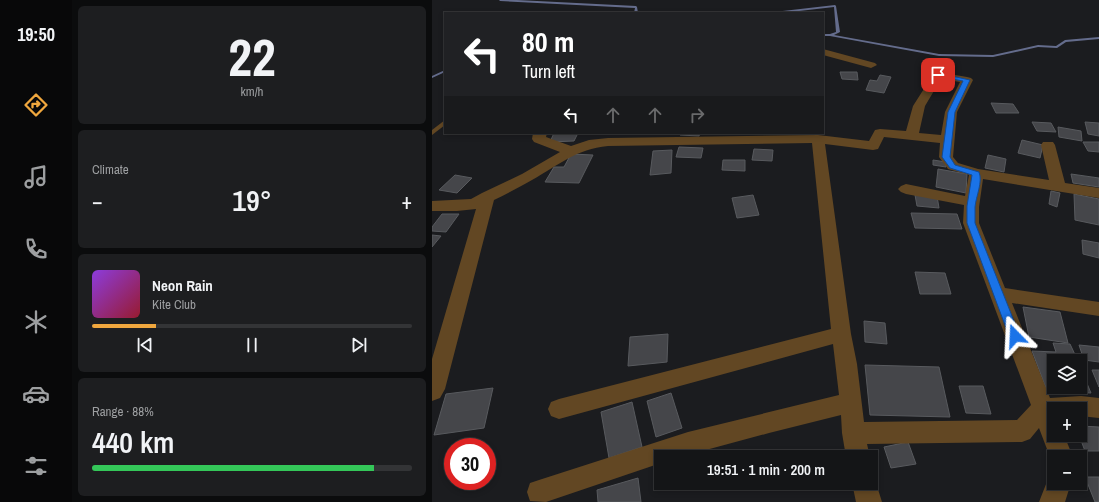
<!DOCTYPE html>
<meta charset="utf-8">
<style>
:root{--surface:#141517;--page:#1d1e20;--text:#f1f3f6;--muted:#9d9fa1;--line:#333436;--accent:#f0a73e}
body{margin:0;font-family:"Archivo Narrow",sans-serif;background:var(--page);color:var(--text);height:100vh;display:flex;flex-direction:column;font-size:15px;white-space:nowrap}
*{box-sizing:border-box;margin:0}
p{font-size:13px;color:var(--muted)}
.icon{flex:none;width:22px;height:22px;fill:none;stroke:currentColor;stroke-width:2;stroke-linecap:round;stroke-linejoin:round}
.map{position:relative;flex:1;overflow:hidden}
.sheet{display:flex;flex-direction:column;gap:6px;padding:6px;background:#0b0c0d;width:360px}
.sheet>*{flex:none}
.top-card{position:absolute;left:12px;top:12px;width:380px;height:122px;border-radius:0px;box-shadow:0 2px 6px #0003,0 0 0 1px var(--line);background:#202124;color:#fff;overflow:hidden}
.buttons{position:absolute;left:615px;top:354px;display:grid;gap:8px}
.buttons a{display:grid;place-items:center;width:40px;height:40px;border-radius:0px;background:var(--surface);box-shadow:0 2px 6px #0003,0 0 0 1px var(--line);font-size:20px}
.speed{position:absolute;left:12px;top:438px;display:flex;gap:8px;font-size:20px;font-weight:700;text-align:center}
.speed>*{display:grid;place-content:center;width:52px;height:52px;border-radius:50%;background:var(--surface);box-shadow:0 2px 6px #0003,0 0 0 1px var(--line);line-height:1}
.speed .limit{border:6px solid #d22;background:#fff;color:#111}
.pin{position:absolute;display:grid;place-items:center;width:34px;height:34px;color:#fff;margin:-17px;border-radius:8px;box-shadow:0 2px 6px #0006}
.me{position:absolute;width:44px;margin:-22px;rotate:339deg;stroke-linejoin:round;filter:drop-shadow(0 0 3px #0008)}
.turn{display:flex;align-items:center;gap:14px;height:84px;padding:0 12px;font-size:18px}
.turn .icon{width:52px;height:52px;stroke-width:2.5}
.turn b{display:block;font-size:28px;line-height:34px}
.lanes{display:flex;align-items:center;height:38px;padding:0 12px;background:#0003;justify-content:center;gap:20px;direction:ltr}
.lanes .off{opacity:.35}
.big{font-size:30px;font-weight:600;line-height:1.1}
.sheet .widget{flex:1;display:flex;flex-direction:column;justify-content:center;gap:6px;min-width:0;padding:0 14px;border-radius:6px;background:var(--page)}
.sheet .dial{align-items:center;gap:0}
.dial b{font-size:52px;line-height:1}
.song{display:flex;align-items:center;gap:12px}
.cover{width:48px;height:48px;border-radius:6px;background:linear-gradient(135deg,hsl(270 70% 55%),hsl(350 70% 35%))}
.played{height:4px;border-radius:2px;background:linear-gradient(90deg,var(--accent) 20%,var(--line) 20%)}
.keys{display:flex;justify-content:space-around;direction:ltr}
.heat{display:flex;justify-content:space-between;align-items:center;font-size:22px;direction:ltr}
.charge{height:6px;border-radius:3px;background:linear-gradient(90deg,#34c759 88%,var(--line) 0)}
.trip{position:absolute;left:222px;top:450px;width:224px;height:40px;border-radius:0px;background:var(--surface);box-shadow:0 2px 6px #0003,0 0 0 1px var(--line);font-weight:600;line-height:40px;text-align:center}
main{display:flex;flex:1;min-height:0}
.tab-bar{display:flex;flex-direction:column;width:72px;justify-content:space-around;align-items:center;background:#080809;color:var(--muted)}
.tab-bar .icon{width:28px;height:28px}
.tab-bar .active{color:var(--accent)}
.tab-bar b{font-size:18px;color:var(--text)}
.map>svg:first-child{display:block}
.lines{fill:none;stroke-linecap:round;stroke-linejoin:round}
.stream{fill:#646c8c;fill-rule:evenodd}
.building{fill:#45464a;stroke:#585a5e}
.lane{fill:#624723;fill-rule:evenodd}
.street{fill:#624723;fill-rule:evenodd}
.route{fill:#1a73e8;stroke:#114b97}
</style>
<main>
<nav class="tab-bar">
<b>19:50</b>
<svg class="icon active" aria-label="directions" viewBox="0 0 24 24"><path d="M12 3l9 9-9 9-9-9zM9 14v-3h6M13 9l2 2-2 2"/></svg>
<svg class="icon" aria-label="music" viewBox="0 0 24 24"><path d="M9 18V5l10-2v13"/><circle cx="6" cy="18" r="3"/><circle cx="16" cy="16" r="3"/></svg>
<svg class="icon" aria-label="phone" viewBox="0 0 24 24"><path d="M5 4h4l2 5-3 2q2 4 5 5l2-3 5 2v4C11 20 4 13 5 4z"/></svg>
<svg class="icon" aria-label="climate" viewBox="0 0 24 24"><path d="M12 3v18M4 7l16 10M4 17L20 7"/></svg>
<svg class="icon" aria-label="car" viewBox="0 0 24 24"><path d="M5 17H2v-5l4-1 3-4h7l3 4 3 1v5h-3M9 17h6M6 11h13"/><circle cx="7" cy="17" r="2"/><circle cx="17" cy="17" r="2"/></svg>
<svg class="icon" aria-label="filters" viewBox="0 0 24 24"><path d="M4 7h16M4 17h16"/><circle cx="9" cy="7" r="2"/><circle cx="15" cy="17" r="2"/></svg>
</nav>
<section class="sheet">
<div class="widget dial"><b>22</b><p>km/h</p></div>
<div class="widget"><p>Climate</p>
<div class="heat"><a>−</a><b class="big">19°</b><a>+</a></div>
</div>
<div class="widget">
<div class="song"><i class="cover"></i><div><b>Neon Rain</b><p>Kite Club</p></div></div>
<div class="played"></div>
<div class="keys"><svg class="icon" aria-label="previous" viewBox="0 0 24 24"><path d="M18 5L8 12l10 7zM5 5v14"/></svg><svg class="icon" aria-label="pause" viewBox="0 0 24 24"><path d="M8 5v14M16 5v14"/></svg><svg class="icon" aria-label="next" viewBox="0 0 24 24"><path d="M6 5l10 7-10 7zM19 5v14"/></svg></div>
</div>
<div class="widget"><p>Range · 88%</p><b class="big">440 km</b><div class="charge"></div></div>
</section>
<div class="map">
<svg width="667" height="502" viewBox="0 0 667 502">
<rect width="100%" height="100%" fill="#1b1c1f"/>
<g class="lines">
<g class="stream">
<polygon points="67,0 85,0 204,6 205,7 206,13 202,13 203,8 68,1"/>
<polygon points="403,5 404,6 408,32 402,35 507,54 561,55 606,45 624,46 633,40 667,37 667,39 634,42 625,48 606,47 561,57 507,56 398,36 391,36 391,34 398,34 404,32 402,7 350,13 340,13 342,12"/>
<polygon points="13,70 13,72 0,78 0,76"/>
</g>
</g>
<g class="building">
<polygon points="408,72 425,72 426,80 410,79"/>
<polygon points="448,75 459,77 452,93 434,90 438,80 445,81"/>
<polygon points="559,103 581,104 587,113 564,113"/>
<polygon points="600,122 619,123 624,132 605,131"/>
<polygon points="653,122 667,123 667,136 656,134"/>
<polygon points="626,127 649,131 650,141 627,137"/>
<polygon points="122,133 146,133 142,141 118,142"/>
<polygon points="249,133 268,133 267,136 248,135"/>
<polygon points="590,140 611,145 608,158 586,153"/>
<polygon points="651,142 667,142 667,152 656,151"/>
<polygon points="247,147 271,148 269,158 244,157"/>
<polygon points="322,149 341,150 340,161 320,160"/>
<polygon points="240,150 239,173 218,175 221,151"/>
<polygon points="139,154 161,155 147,183 113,182 122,167 132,167"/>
<polygon points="556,155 574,159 572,172 553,168"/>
<polygon points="291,160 313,160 313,171 290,170"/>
<polygon points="501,160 514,162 514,167 501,165"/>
<polygon points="506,169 535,174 534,193 504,187"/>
<polygon points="639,174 667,178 667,187 641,183"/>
<polygon points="23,175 40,178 25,193 7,190"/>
<polygon points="619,191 628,193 625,207 617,204"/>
<polygon points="642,194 667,199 667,225 643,220"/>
<polygon points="321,195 327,215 305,218 300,198"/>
<polygon points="483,195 505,196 507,208 485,206"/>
<polygon points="479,213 525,214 530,229 483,228"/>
<polygon points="10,214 27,214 14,232 0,231 0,227"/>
<polygon points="0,235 9,236 0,247"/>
<polygon points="650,240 667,243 667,258 651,254"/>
<polygon points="483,272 513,273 519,294 488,294"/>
<polygon points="591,307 628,312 636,343 597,337"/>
<polygon points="432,321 453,323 455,344 433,342"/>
<polygon points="236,334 235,362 196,366 198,337"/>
<polygon points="621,343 638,344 646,361 622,361 622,387 648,387 648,367 659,393 615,391 600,351 624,352"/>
<polygon points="647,345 667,347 667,362 652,360"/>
<polygon points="433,365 507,367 518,417 438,415"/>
<polygon points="660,370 667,370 667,387"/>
<polygon points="527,386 551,386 559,414 534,413"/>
<polygon points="61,388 52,428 2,435 14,394"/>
<polygon points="239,393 250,428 224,437 215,401"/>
<polygon points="200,402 210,447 177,458 169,412"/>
<polygon points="648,426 667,427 667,451 653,451 647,435"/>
<polygon points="476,442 484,464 459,468 452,447"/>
<polygon points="653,477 667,477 667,502 663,502"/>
<polygon points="206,478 209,502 166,502 165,490"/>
</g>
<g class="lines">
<polygon class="lane" points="13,120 13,125 0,135 0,130"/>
<g class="street">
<polygon points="391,49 443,63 445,65 439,68 391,55"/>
<path d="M506,72L535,77L539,78L541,80L525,112L521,157L526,163L546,169L617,180L609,145L611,142H621L623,145L633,183L667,188V198L551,179L547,207V223L573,288L667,302V316L580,303L618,398L649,396L667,398V418L648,416V409H622V435H632L641,457H622V466L621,465L607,428L598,439L590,442L435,444L438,457H414L410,433L409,415L337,433L248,457H229V463L114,502L98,501L95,492L98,483L107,480L256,432L407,395L401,344L127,419L119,416L116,409L119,402L127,399L399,329L380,143L176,146C144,149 127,165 100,180C88,187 74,194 62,200L13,389L8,398L0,401V359L44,209L25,211H0V201L39,199L50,193L90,174L128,152L102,142L100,139L101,133H115L114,137L139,146L157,140L176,138L386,135L437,141L443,130L448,129L474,131L481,106L502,73ZM509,79L528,82L513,112L509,135L487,133L493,106ZM452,137L508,143L507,157L516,169L537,175L533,196L474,184L469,186L466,189L469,192L474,194L532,205L531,223L599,405L585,420L432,422L425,364L419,334L393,144L441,150L446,149Z"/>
<polygon points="622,473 622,483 639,483 633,502 607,502 618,474"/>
<polygon points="439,474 444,483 450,502 424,502 420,483 439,483"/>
</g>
</g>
<path class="route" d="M506,73L538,80L523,112L518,157L523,165L547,172C551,182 544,196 543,207C543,212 543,218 543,223L588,336L586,339L583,341L579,339L577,336L535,223V206L540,175L518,168L510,157L516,112L531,81L503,76V75Z"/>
</svg>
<div class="buttons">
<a><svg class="icon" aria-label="layers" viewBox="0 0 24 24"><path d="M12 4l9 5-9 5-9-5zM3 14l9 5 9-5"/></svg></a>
<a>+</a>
<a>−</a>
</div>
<div class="speed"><div class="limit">30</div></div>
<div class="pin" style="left:506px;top:75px;background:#d93025"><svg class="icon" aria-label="arrive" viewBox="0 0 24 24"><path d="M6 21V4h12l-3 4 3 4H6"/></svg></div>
<svg class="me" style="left:583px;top:336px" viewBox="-20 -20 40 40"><path d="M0-17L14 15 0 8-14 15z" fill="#1a73e8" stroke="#fff" stroke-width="4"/></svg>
<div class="trip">19:51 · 1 min · 200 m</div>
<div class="top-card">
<div class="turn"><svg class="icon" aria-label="left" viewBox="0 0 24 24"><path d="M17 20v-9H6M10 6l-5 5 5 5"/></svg><div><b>80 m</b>Turn left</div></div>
<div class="lanes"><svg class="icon" aria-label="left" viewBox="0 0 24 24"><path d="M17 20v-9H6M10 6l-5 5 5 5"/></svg><svg class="icon off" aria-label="ahead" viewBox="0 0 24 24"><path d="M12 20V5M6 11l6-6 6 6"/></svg><svg class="icon off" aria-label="ahead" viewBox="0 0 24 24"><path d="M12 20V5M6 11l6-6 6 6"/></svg><svg class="icon off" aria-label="right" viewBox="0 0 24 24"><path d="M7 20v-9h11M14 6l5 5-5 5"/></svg></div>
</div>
</div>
</main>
